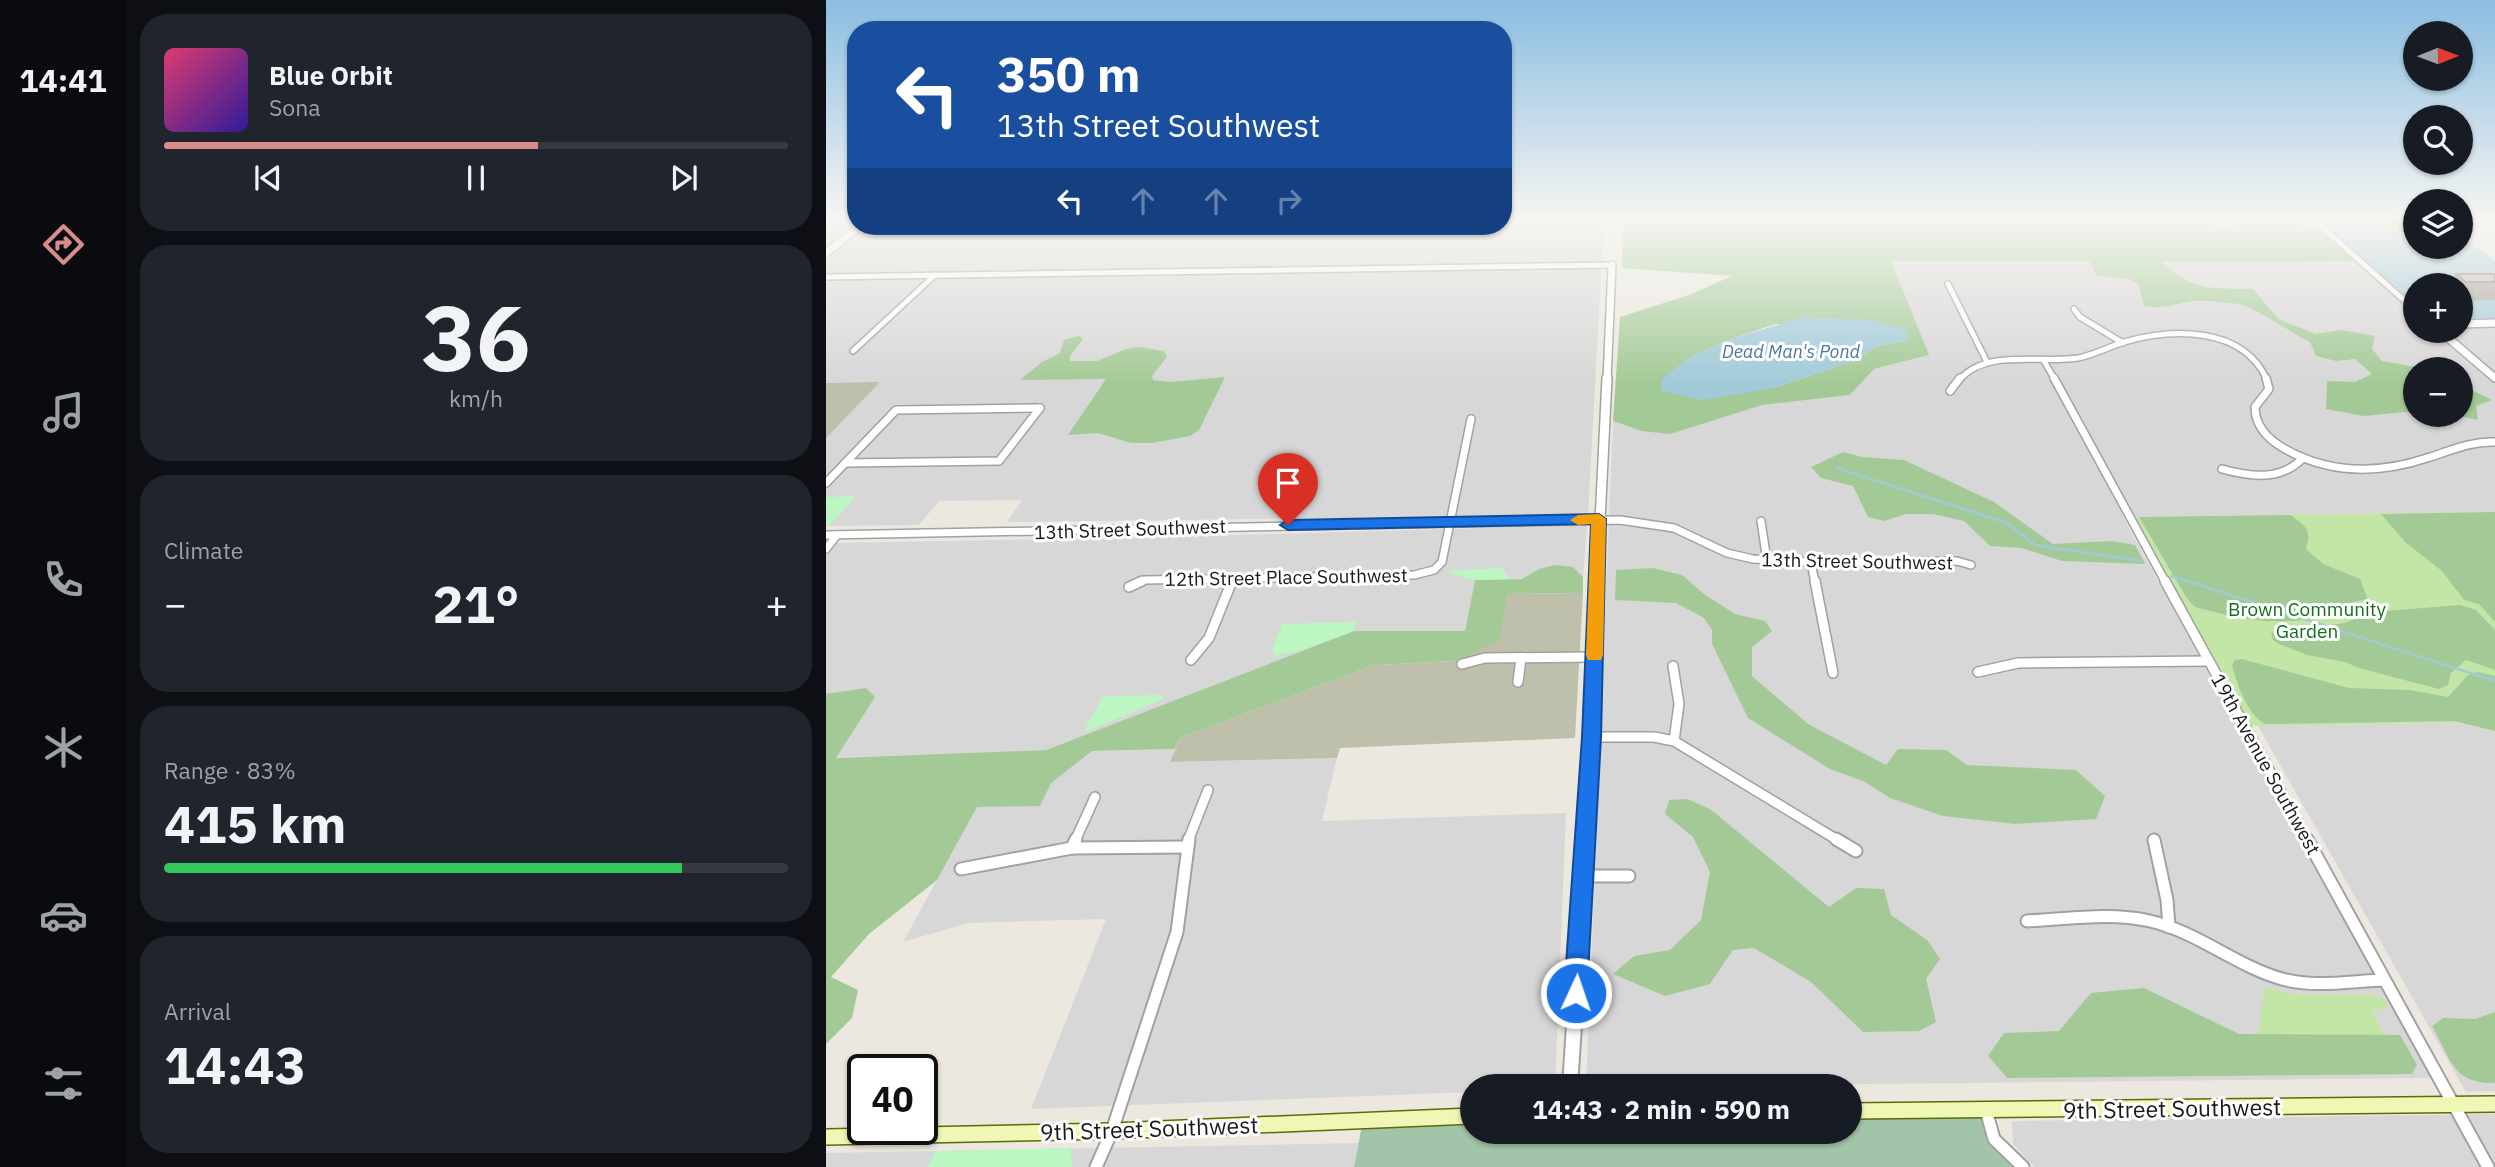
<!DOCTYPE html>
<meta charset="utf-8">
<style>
:root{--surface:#171b24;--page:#20242c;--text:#f1f3f6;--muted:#9ea1a6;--line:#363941;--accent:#da8c8b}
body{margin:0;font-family:"IBM Plex Sans",sans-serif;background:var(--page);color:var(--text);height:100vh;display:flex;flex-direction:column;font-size:26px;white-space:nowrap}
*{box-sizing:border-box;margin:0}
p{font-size:23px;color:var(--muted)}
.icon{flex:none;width:38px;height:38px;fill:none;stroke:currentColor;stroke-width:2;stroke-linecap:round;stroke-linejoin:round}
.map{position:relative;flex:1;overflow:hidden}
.drawer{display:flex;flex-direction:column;gap:14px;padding:14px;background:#0d0f14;width:700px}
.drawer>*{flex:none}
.guide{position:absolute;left:21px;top:21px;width:665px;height:214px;border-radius:28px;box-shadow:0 2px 5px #0004;background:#1a4fa0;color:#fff;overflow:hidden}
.needle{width:46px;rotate:89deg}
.buttons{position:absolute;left:1577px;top:21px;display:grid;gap:14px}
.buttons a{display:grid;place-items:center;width:70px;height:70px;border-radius:50%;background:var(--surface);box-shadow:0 2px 5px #0004;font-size:35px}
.speed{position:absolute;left:21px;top:1054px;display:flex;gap:14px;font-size:35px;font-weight:700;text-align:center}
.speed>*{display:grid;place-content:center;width:91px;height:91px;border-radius:50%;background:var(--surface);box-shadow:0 2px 5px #0004;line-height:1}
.speed .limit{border:4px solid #111;border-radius:10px;background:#fff;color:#111}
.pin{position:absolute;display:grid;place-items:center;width:60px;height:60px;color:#fff;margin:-72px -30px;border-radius:50% 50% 50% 0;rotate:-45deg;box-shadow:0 0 7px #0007}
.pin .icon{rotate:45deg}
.me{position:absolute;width:77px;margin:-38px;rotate:3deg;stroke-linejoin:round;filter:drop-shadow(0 0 5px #0008)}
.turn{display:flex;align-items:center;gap:24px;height:147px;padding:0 35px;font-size:32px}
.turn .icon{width:91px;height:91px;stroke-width:2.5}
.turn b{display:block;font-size:49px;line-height:60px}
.lanes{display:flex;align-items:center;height:66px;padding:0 35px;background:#0003;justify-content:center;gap:35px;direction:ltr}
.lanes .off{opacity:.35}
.big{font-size:52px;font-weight:700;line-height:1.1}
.drawer .card{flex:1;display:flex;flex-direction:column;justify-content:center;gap:10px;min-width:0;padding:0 24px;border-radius:28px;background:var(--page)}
.drawer .dial{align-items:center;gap:0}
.dial b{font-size:91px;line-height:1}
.song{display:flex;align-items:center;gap:21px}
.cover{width:84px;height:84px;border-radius:10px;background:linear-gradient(135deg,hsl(340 70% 55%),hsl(250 70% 35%))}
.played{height:7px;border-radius:4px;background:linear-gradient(90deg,var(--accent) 60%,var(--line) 60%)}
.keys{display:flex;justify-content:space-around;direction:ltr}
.heat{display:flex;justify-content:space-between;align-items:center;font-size:38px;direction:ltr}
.charge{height:10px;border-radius:5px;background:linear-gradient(90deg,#34c759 83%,var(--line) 0)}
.trip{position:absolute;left:634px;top:1074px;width:402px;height:70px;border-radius:35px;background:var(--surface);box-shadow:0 2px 5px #0004;font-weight:700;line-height:70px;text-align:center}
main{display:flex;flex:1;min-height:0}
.tab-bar{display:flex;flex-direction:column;width:126px;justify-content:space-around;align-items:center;background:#090b0e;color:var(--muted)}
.tab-bar .icon{width:49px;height:49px}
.tab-bar .active{color:var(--accent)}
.tab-bar b{font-size:32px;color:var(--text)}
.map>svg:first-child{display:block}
.residential{fill:#d8d7d7;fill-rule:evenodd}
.construction{fill:#bfc0ac}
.grass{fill:#c3e5a6}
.forest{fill:#a3ca96;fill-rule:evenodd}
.cemetery{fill:#a2c4a8}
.park{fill:#bcf6c3}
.water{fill:#a1cad9}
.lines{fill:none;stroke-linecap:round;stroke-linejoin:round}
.stream{stroke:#a1cad9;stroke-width:2.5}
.minor-far3-casing{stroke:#a1a1a1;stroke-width:8}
.minor-far2-casing{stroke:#a1a1a1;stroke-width:10}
.minor-far1-casing{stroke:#a1a1a1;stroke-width:12}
.minor-casing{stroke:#a1a1a1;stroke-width:15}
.tertiary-far3-casing{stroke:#a1a1a1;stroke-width:10}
.tertiary-far2-casing{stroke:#a1a1a1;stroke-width:12}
.tertiary-far1-casing{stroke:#a1a1a1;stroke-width:14}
.tertiary-casing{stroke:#a1a1a1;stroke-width:18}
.secondary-casing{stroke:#5c6a09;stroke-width:18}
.minor-far3{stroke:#fff;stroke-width:5}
.minor-far2{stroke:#fff;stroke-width:7}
.minor-far1{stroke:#fff;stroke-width:9}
.minor{stroke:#fff;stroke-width:11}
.tertiary-far3{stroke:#fff;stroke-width:7}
.tertiary-far2{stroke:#fff;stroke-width:9}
.tertiary-far1{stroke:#fff;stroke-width:10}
.tertiary{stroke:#fff;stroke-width:14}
.secondary{stroke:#f0f6b4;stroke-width:15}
.wall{fill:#a59e97}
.building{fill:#c0b8b0;stroke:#86817b;stroke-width:2}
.route{fill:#1a73e8;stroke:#114b97;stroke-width:2}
.slow{fill:#f59e0b}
.labels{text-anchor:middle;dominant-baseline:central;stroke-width:6;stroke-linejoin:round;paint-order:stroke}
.far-water-label{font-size:18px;font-style:italic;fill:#4c75a5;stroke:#fff}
.street-label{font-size:19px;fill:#1a1a1a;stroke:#fff}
.park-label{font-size:19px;fill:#0f721b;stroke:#fff}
.near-street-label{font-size:23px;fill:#1a1a1a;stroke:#fff}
</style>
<main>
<nav class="tab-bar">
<b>14:41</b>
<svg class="icon active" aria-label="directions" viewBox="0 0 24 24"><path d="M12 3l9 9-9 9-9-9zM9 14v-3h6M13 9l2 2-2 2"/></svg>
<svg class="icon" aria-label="music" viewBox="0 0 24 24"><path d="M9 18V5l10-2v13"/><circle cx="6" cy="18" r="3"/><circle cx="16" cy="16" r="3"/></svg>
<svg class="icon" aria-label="phone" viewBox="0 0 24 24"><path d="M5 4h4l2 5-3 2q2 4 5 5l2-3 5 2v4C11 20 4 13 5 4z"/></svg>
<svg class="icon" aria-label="climate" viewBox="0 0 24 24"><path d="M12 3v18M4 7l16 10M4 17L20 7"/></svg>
<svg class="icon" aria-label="car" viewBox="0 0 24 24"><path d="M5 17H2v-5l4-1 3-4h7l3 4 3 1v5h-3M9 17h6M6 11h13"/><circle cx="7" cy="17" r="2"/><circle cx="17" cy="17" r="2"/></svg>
<svg class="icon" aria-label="filters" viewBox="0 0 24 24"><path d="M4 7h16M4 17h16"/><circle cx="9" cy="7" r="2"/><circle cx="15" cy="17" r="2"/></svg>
</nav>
<section class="drawer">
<div class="card">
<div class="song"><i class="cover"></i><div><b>Blue Orbit</b><p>Sona</p></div></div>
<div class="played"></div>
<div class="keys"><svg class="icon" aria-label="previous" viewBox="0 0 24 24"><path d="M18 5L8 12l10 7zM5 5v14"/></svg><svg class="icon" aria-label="pause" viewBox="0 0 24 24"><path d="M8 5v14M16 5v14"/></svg><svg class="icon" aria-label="next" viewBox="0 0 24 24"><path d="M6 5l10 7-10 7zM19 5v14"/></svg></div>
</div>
<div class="card dial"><b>36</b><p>km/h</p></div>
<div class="card"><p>Climate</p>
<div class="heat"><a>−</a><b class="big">21°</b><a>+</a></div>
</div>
<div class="card"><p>Range · 83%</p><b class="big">415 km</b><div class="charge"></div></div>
<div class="card"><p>Arrival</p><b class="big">14:43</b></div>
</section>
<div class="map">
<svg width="1669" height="1167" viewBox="0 0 1669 1167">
<rect width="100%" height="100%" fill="#ece8e0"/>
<g class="residential">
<polygon points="0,219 30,219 30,225 0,248"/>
<polygon points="677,219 778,219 762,515 181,522 196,500 113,501 93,525 0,526 0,259 43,226 677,226"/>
<path d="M1065,261H1529L1589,313V331H1610L1669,382V512L1297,517L1605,1078L760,1087L787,421L815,431L844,433L936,405L1024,395L1048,369L1102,355ZM1589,369H1634V415H1589Z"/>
<polygon points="1635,326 1669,326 1669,372 1620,331 1634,331"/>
<polygon points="761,525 757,577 649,580 639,631 529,631 220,750 0,758 0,543 303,538"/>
<polygon points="1669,722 1669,1091 1640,1092 1432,726"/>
<polygon points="349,749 345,762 511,758 496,821 740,813 729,1087 646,1087 646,1092 205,1109 280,919 142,923 77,942 151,807 214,805 240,752"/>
<polygon points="1669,1114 1669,1167 1208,1167 1187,1144 1186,1121"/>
<polygon points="533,1143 528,1167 0,1167 0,1153"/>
</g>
<g class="construction">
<polygon points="54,382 0,438 0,383"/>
<polygon points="757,593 749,738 514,748 511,758 344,762 354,738 548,665 629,661 681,594"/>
</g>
<g class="grass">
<polygon points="1669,512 1669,722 1432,726 1418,725 1303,517"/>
<polygon points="1444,988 1465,994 1548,995 1557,999 1563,1009 1546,1010 1558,1035 1432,1034 1438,989"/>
</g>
<g class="forest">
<path d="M797,219H1375L1393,227L1424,222L1467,223L1491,228L1529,261L1336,262C1368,292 1385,288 1427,289L1452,319L1490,334L1516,330L1549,336L1546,349L1556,361L1601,369H1589V411L1538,416L1500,409L1501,381L1529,382L1546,374L1529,359L1510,361L1490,356L1484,342C1463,332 1428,305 1406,303C1392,302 1374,299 1361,302C1345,305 1335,309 1318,306L1312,283L1298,278L1271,276L1263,261H1065L1103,355L1048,369L1024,395L936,405L844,434L815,431L787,421L794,317L863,295L906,276L796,268ZM950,324L1082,340L1050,346L1030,360L947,388L862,358L907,338Z"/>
<polygon points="1501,219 1589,219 1589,231 1552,231 1542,224 1510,224"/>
<polygon points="253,336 257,339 244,356 244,361 271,361 300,349 314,347 338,351 341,357 326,376 327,380 344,382 399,377 373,430 364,436 326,443 305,443 272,433 242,435 280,379 194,380 216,362 234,353 238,340"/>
<polygon points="1635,385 1666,400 1650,406 1652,420 1629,415 1634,415"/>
<polygon points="1017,452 1036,457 1078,460 1168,502 1227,544 1286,541 1309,545 1319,564 1236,561 1196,548 1164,546 1138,521 1107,514 1080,514 1058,521 1042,517 1027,486 995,478 985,467"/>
<polygon points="1669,512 1669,622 1653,604 1638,600 1616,571 1579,542 1555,514"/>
<path d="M1465,515C1480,527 1486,529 1480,549L1497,564L1534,579L1542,600C1515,601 1514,611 1491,617C1450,627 1409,618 1369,607L1362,600L1313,517Z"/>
<polygon points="729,565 747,567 757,577 757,593 681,594 673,640 629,661 548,665 354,738 349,749 266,751 225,783 214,806 151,807 111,880 43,934 5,977 32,990 26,1018 0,1044 0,694 40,688 49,697 10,758 220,750 528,631 639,631 649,580 696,579 713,569"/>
<polygon points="827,568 856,575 878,594 909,614 939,621 946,631 926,647 926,676 982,724 1060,765 1072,749 1120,750 1141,765 1250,770 1279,796 1270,819 1189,824 1117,816 1064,798 1039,782 1004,769 922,718 886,644 886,630 878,618 850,603 789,600 790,570"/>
<polygon points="1634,605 1650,610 1669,630 1669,670 1640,660 1625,673 1622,685 1613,689 1533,668 1519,662 1481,655 1453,644 1447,640 1445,633 1519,623 1546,612"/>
<path d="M1416,659L1523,688L1584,690L1622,697L1641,676L1651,672L1669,676V731L1628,721L1439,724C1422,716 1410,682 1406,665L1409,660Z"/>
<polygon points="861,799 884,809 1003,907 1030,888 1058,889 1065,915 1101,940 1114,959 1100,979 1110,1022 1093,1031 1037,1032 985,982 928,948 907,950 884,984 839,996 787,974 808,956 844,950 875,920 884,872 867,837 839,814 843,800"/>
<polygon points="1318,988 1413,1034 1574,1035 1591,1065 1586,1074 1181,1078 1162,1056 1178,1033 1233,1031 1265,993"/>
<path d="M1669,1012V1083C1626,1084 1625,1059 1606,1026L1617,1018L1649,1019Z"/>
</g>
<polygon class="cemetery" points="1160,1110 1164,1129 1197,1167 528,1167 537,1120 646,1117 646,1132 1024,1132 1024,1111"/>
<g class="park">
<polygon points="30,496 3,526 0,526 0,497"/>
<polygon points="676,568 683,579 647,580 619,571"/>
<polygon points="530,622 528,631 482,648 449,656 446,649 456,624"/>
<polygon points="338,695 337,699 257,733 277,696"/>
<polygon points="244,1148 247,1167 102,1167 109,1151"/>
</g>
<g class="water">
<polygon points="1495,224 1542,224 1552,231 1589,231 1589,247 1634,247 1635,236 1669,261 1669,318 1635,319 1634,285 1589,285 1589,305"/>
<polygon points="980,317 1042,320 1081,329 1082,340 1050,346 1030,360 947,388 876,400 836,391 835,380 862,358 907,338"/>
</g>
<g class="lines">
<g class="stream">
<polyline points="1011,468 1181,523 1209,545 1315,561"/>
<polyline points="1346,576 1669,681"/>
</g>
<defs>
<g id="minor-far3">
<polyline points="1487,219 1589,310"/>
<polyline points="0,277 786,265"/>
<polyline points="1122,284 1161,362"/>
<polyline points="1248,309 1254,317 1297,343"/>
<polyline points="27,351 109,275"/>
<polyline points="1218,361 1229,380"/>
<path d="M1133,380C1161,348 1214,364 1252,358C1268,355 1282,347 1298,342C1346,328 1417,326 1441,380"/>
</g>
<g id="minor-far2">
<polyline points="1228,378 1340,583"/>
<path d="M1440,378L1443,389L1429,407C1429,426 1443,440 1459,449C1504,474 1553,474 1601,458C1624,451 1644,441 1669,442"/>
<polyline points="1124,391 1134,378"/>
<polyline points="19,463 173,461 214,408"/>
<path d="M1396,469C1425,477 1455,481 1477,458"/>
<polyline points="0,483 70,410 214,408"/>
<polyline points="935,521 941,561"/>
<polyline points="0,535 794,520 848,528 901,553 927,559 985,562 1131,561 1145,565"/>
<polyline points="0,549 11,535"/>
<polyline points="985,562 989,583"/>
<polyline points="312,583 319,580 588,575 608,570 616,562 645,419"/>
<polyline points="405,583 407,578"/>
</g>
<g id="minor-far1">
<polyline points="989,581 1007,673"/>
<polyline points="1339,581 1482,841"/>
<polyline points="303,587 316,581"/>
<polyline points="365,660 383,638 406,581"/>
<polyline points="636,664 659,658 768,657"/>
<polyline points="847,666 853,704 848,741"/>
<polyline points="1152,672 1192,663 1383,661"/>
<polyline points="692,682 695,658"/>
<polyline points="766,737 828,737 848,741 1013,841"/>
<polyline points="249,841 269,797"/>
<polyline points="362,841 382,790"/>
</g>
<g id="minor">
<polyline points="1010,839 1030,851"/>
<polyline points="1481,839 1662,1167"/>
<polyline points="1328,840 1341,900 1343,927"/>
<polyline points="246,848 250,839"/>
<polyline points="135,869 246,848 360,847"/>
<polyline points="757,876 803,876"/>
<path d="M1201,921C1242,919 1284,912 1324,921C1372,932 1410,966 1456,979C1489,988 1525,981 1558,980"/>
<polyline points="1160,1110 1168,1139 1197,1167"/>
<polyline points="270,1167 286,1131 351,932 363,839"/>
</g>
<g id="tertiary-far3">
<polyline points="0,253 34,226"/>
<polyline points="1634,324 1669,323"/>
<polyline points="1614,331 1669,378"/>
<polyline points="781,380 786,265"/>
</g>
<polyline id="tertiary-far2" points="771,583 781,378"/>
<polyline id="tertiary-far1" points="759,841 771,581"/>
<polyline id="tertiary" points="744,1087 760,839"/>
<g id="secondary">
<polyline points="1024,1111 1669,1104"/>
<polyline points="0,1137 286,1131 646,1116"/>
</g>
</defs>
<use href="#minor-far3" class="minor-far3-casing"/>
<use href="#minor-far2" class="minor-far2-casing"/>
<use href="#minor-far1" class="minor-far1-casing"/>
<use href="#minor" class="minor-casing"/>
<use href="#tertiary-far3" class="tertiary-far3-casing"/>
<use href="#tertiary-far2" class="tertiary-far2-casing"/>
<use href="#tertiary-far1" class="tertiary-far1-casing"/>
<use href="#tertiary" class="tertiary-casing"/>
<use href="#secondary" class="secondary-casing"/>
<use href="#minor-far3" class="minor-far3"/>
<use href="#minor-far2" class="minor-far2"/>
<use href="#minor-far1" class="minor-far1"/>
<use href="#minor" class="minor"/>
<use href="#tertiary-far3" class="tertiary-far3"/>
<use href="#tertiary-far2" class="tertiary-far2"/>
<use href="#tertiary-far1" class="tertiary-far1"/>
<use href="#tertiary" class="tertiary"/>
<use href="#secondary" class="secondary"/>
</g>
<polygon class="wall" points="1630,274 1669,274 1669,300 1634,301 1634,285 1622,285"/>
<polygon class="building" points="1630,274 1669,274 1669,282 1640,282"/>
<linearGradient id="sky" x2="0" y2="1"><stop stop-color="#8bbde2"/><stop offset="0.57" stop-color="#f6f5f1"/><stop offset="1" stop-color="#f6f5f1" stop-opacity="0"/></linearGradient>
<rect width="1669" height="383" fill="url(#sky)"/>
<polygon class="route" points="773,514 780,519 775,737 761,993 758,1002 750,1005 742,1002 738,993 756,737 765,524 462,530 454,525 462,520"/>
<polygon class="slow" points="773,514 780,519 777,655 775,660 762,660 760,655 765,524 752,525 744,520 752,515"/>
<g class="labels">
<g class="far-water-label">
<text x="965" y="351">Dead Man's Pond</text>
</g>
<g class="street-label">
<text transform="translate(304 529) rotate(-2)">13th Street Southwest</text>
<text transform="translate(1031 561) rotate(1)">13th Street Southwest</text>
<text transform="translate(460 577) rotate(-1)">12th Street Place Southwest</text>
<text transform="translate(1440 764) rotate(61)">19th Avenue Southwest</text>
</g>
<g class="park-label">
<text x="1481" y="609">Brown Community<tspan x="1481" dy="22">Garden</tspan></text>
</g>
<g class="near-street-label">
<text transform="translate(1346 1108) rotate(-1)">9th Street Southwest</text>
<text transform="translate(323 1128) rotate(-2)">9th Street Southwest</text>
</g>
</g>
</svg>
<div class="buttons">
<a><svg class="needle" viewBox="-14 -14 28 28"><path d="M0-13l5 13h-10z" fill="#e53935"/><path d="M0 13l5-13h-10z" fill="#9ea1a6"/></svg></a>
<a><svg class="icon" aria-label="search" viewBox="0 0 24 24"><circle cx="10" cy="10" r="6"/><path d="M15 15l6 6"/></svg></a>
<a><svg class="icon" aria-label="layers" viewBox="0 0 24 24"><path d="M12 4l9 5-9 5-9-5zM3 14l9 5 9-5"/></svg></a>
<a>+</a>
<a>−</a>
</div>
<div class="speed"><div class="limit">40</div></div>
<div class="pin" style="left:462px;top:525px;background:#d93025"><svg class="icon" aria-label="arrive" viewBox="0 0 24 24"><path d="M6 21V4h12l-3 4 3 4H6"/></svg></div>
<svg class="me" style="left:750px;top:993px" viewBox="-20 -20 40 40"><circle r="17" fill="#1a73e8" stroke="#fff" stroke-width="3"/><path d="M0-11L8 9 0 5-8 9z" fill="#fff"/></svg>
<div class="trip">14:43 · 2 min · 590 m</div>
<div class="guide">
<div class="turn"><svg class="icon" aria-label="left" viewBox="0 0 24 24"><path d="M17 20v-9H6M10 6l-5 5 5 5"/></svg><div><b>350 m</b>13th Street Southwest</div></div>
<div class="lanes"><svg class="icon" aria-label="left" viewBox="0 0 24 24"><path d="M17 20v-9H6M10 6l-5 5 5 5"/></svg><svg class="icon off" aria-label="ahead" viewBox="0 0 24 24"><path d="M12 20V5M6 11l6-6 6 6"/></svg><svg class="icon off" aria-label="ahead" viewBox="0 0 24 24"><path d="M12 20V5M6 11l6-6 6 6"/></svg><svg class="icon off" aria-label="right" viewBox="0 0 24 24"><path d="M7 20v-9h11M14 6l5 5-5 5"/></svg></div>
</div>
</div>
</main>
